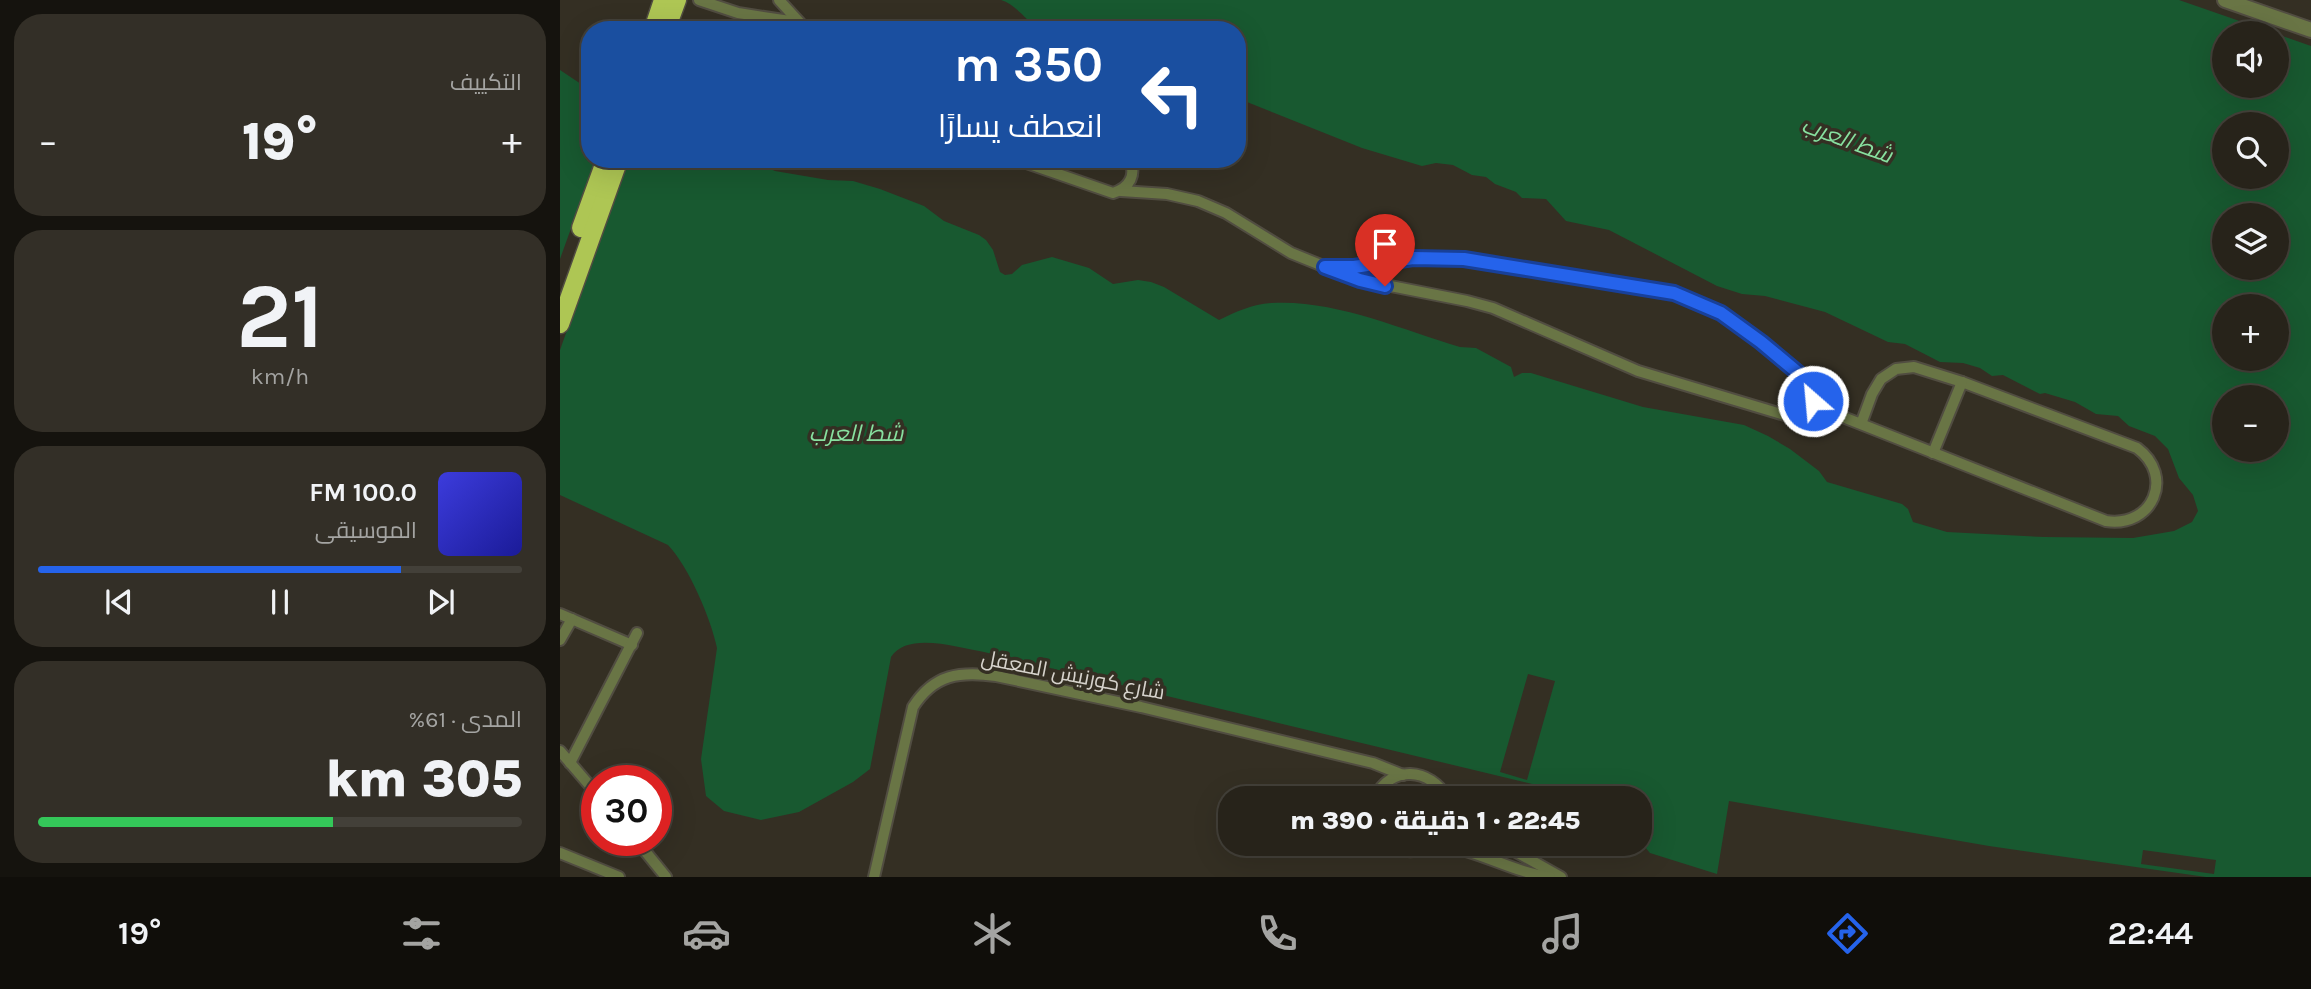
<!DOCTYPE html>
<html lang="ar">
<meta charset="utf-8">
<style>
:root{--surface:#27231a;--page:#332f27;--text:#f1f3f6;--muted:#a4a4a2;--line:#434039;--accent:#2563eb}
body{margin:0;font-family:Karla,Cairo,sans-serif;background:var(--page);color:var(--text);direction:rtl;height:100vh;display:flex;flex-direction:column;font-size:26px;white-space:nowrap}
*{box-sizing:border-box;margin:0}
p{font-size:23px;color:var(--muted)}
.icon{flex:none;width:38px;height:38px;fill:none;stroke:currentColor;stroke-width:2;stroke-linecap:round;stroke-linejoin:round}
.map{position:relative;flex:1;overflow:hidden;direction:ltr}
.sheet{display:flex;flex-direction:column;gap:14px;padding:14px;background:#15130e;width:560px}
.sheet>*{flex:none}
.hud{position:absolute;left:21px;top:21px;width:665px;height:147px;border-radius:28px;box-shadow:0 7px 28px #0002,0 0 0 2px var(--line);direction:rtl;background:#1a4fa0;color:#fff;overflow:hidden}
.buttons{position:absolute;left:1652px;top:21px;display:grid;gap:14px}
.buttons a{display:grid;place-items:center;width:77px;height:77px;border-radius:50%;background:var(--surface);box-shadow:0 7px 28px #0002,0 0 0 2px var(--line);font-size:35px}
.speed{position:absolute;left:21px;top:765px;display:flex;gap:14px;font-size:35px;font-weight:700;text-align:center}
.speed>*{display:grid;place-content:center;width:91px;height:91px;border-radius:50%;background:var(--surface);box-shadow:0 7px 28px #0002,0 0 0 2px var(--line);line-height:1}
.speed .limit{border:10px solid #d22;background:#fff;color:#111}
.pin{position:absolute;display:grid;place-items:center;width:60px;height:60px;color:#fff;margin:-72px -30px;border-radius:50% 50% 50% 0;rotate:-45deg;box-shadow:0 0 7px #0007}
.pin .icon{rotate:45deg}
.me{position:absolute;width:77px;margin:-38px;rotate:333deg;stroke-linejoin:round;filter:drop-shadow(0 0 5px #0008)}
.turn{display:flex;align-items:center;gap:24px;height:147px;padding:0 28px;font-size:32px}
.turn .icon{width:91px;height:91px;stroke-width:2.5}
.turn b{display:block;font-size:49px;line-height:60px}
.big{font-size:52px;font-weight:800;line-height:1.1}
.sheet .widget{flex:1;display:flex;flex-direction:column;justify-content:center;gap:10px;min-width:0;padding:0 24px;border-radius:28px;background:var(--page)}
.sheet .dial{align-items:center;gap:0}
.dial b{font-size:91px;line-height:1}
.song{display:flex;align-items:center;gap:21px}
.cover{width:84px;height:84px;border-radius:10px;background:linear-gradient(135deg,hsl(240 70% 55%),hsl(240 70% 35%))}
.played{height:7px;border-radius:4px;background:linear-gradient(90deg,var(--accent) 75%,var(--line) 75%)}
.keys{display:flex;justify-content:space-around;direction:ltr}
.heat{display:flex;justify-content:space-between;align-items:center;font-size:38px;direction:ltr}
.charge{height:10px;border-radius:5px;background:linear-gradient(90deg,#34c759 61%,var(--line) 0)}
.trip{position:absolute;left:658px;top:786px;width:434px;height:70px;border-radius:28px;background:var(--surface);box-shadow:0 7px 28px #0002,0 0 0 2px var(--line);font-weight:800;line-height:70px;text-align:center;direction:rtl}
.menu{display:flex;height:112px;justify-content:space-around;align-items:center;background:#100e0a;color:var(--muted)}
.menu .icon{width:49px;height:49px}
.menu .selected{color:var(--accent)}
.menu b{font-size:32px;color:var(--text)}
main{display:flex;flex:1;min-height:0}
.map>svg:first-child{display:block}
.water{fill:#185930;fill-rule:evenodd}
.pier{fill:#342f23}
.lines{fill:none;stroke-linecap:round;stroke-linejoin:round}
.minor-casing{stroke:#514d41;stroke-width:14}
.tertiary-casing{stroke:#514d41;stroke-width:18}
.trunk-casing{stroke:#514d41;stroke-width:21}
.minor{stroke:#697545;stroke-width:10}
.tertiary{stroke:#697545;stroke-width:14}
.trunk{stroke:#aec654;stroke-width:18}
.route-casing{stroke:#184099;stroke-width:18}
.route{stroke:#2563eb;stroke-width:12}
.labels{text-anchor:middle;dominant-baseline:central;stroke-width:7;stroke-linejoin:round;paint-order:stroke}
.street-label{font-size:21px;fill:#d6d3cc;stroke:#342f23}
.water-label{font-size:23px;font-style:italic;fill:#87e09f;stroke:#342f23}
</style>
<main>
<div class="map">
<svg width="1751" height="877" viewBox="0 0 1751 877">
<rect width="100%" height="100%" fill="#342f23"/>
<path class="water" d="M441,0H1619L1714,33H1664V86H1717V34L1751,46V877H1646L1429,846L1169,801L1157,874L1090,853L1080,841V798H1017L997,790L424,652C398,648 348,631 331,657L310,769L293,782L239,812L201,820L164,811L146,796L141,759L157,648C151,619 129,567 108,545L0,495V70L30,90V159H187L215,171L268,180L293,181L320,189L364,206L384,221L419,235L426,240L433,250L440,272L445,275L452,274L462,265L492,257L529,268L553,284L578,280L591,282L604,287L659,320C676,312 692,304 711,303C774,299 840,329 900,347L916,348L951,367L954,377L962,373H971L1083,407L1184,425L1208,436L1230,449L1259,471L1267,482L1342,504L1348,509L1353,522L1387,532L1484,537L1573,538L1614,531L1632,522L1638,511L1633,495L1619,478L1608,449L1595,436L1569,426L1558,416L1536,414L1515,402L1485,393L1480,394L1443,375L1432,376L1420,368L1403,363L1380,362L1345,344L1328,342L1265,312L1205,296L1182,294L1157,286L1049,230L1006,221L986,199L962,198L956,192L935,184L926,177L912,175L893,165L876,163L862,166L802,148L677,98V30H480C466,21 457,5 441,0ZM1664,124H1717V177H1664ZM1664,215H1717V268H1664ZM1664,306H1717V359H1664ZM1664,397H1717V450H1664Z"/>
<g class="pier">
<polygon points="36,159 68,159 0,350 0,259"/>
<polygon points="968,674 995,681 967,780 940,772"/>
<polygon points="1583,850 1656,860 1654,874 1581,864"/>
</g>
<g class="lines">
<defs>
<g id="minor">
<polyline points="139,0 178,13 230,21 246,30"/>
<polyline points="219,0 241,24"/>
<path d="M455,159L553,193C570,188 577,174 569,159"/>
<polyline points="561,191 607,194 638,201 666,213 731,253 783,274 800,280 907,301 933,308 1078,371 1228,416 1242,414 1252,404"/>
<polyline points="774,267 805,266 853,258 904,259 1114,293 1161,313 1201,342 1249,382 1254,391 1253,401"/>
<circle cx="1261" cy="407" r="10"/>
<path d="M1263,416L1283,417L1546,521C1593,528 1615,476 1577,448L1402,382L1354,367L1336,369L1321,379L1312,394L1301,424"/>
<polyline points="1373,453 1402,382"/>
<polyline points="0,614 72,645"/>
<polyline points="0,640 12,619"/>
<polyline points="0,751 37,794"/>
<polyline points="10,763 77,633"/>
<path d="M815,798C830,764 871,768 887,798"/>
<polyline points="76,840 106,877"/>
<path d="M828,844C843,854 859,853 875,844"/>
<polyline points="942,844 1001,877"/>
<path d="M874,845C914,847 950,872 990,877"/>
<polyline points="0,853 59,877"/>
<path d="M314,877L353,707C374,674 400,671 436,676L581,707L813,763L843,775"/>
</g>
<polyline id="tertiary" points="1665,0 1751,30"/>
<g id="trunk">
<polyline points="93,30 103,0"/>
<polyline points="106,30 117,0"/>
<polyline points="21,228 46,159"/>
<polyline points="0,324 59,159"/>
</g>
</defs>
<use href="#minor" class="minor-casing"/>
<use href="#tertiary" class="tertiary-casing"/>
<use href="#trunk" class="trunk-casing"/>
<use href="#minor" class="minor"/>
<use href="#tertiary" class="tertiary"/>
<use href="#trunk" class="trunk"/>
</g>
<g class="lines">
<defs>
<polyline id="route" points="825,286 800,280 765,267 794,267 853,258 904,259 1114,293 1161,313 1201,342 1249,382 1254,391 1253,401"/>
</defs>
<use href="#route" class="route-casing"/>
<use href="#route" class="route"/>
</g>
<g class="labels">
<g class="street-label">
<text transform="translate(513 675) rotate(11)">شارع كورنيش المعقل</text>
</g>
<g class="water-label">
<text transform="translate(1287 140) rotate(20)">شط العرب</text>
<text x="296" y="433">شط العرب</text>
</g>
</g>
</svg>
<div class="buttons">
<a><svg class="icon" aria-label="sound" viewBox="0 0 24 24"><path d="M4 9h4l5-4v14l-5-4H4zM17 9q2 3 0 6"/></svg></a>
<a><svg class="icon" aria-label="search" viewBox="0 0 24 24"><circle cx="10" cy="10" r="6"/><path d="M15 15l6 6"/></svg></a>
<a><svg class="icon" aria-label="layers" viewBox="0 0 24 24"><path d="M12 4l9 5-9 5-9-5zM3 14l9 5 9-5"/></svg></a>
<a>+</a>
<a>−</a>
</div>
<div class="speed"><div class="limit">30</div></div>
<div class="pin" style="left:825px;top:286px;background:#d93025"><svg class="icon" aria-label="arrive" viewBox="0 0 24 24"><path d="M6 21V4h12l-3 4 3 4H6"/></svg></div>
<svg class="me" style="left:1253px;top:401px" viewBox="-20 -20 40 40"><circle r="17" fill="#2563eb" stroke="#fff" stroke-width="3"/><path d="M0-11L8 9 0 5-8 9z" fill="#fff"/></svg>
<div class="trip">22:45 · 1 دقيقة · 390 m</div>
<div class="hud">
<div class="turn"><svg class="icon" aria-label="left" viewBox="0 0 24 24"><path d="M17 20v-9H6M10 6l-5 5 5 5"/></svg><div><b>350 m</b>انعطف يسارًا</div></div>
</div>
</div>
<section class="sheet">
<div class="widget"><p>التكييف</p>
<div class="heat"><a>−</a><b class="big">19°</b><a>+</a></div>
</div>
<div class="widget dial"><b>21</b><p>km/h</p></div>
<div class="widget">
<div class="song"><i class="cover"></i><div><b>100.0 FM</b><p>الموسيقى</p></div></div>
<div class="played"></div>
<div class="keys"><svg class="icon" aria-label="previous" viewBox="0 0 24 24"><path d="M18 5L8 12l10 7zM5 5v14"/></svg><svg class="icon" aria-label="pause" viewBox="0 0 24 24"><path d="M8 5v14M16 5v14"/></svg><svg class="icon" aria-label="next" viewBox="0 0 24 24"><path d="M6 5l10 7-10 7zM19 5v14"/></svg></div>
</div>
<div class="widget"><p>المدى · 61%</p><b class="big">305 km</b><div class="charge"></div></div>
</section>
</main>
<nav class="menu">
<b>22:44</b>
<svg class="icon selected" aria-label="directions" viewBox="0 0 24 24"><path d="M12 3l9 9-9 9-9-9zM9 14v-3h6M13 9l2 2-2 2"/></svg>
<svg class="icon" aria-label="music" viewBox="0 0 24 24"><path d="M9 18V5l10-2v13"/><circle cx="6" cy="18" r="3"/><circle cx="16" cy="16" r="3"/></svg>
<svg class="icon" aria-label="phone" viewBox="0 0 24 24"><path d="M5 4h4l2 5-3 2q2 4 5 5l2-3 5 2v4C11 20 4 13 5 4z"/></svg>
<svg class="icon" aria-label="climate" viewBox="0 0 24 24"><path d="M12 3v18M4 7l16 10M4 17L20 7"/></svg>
<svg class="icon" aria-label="car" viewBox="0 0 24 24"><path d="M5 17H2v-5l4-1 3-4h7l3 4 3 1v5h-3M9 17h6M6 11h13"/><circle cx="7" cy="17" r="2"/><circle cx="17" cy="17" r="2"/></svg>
<svg class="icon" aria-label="filters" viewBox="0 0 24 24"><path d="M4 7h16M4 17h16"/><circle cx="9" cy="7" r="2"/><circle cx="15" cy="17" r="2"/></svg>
<b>19°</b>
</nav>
